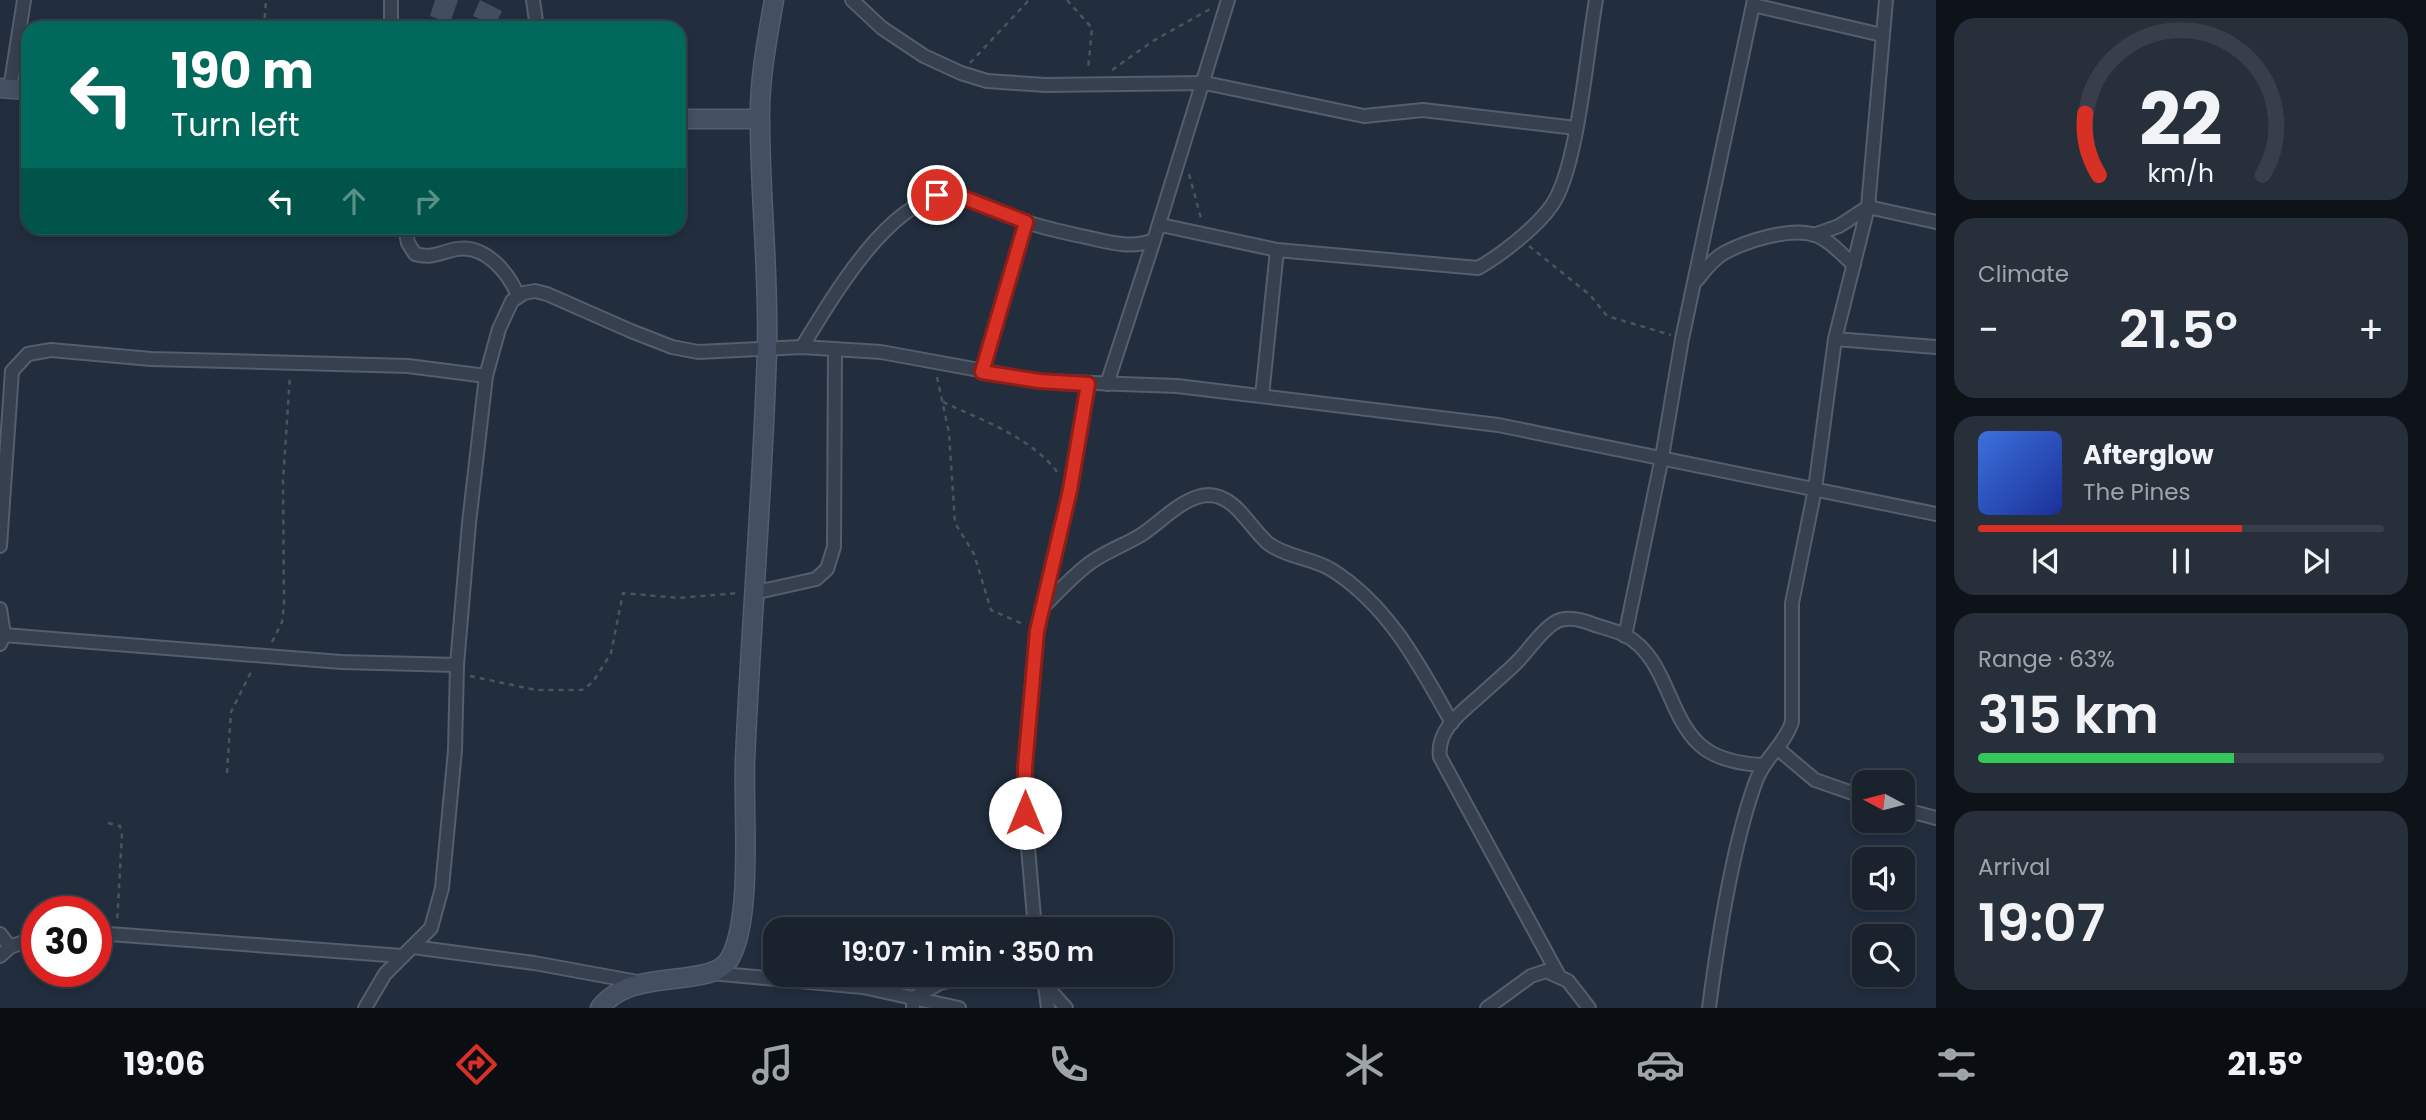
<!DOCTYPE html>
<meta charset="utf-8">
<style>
:root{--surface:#1a222e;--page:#272f3a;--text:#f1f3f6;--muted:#9fa4aa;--line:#383f4a;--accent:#d93025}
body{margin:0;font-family:Poppins,sans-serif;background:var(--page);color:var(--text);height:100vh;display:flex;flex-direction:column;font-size:26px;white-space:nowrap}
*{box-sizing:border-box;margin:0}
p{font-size:23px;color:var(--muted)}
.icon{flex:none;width:38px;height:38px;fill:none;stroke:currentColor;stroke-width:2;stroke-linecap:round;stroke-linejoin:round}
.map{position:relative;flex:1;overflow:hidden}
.drawer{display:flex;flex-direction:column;gap:18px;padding:18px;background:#0e1319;width:490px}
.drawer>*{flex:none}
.banner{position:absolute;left:21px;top:21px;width:665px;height:214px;border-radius:21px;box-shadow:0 4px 10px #0003,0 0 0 2px var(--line);background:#00695c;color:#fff;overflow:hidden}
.needle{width:46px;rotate:277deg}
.tools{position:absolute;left:1852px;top:770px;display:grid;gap:14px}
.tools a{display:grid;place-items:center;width:63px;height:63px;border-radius:14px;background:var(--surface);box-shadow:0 4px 10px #0003,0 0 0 2px var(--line);font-size:35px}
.speed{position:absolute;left:21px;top:896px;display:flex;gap:14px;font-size:35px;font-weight:700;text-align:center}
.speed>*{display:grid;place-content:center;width:91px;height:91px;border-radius:50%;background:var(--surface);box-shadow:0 4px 10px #0003,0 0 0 2px var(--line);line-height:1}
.speed .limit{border:10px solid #d22;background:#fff;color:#111}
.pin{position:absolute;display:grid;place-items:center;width:60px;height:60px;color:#fff;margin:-30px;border:4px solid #fff;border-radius:50%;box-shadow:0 2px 7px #0007}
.me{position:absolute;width:77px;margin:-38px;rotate:0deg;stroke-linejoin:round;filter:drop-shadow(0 0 5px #0008)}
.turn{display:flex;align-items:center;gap:24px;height:147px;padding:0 35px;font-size:32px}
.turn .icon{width:91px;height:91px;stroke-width:2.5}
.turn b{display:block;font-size:49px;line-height:60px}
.lanes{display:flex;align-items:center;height:66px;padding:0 35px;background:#0003;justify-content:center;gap:35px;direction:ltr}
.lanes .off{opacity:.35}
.big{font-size:52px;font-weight:600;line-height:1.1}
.drawer .widget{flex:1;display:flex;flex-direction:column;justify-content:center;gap:10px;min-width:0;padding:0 24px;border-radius:21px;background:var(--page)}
.drawer .dial{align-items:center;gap:0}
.dial svg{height:182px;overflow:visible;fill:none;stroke:var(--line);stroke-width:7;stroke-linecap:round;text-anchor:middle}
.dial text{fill:var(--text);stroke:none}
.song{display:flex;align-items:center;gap:21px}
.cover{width:84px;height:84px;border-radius:10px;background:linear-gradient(135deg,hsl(220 70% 55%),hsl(230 70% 35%))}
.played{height:7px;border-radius:4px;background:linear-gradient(90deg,var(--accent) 65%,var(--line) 65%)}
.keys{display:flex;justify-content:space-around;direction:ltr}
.heat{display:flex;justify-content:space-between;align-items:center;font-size:38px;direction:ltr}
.charge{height:10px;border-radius:5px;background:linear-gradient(90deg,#34c759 63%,var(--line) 0)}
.trip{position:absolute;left:763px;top:917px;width:410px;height:70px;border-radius:21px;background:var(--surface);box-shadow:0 4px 10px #0003,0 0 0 2px var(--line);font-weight:600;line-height:70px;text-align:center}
.dock{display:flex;height:112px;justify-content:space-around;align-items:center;background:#0a0e12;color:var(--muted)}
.dock .icon{width:49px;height:49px}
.dock .current{color:var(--accent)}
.dock b{font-size:32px;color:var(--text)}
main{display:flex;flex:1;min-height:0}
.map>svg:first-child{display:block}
.building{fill:#414e60}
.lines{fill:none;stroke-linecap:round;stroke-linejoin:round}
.street-casing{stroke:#545e6c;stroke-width:16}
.secondary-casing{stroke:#545e6c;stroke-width:21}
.path{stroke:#42595c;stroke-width:2.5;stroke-dasharray:5 5;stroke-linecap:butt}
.street{stroke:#36404e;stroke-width:12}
.secondary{stroke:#444f61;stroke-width:18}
.route-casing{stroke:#8d1f18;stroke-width:18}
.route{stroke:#d93025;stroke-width:12}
</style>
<main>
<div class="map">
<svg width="1936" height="1008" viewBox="0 0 1936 1008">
<rect width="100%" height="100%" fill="#222e3e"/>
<g class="building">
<polygon points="435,0 458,0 450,23 430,16"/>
<polygon points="480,0 502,11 495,26 473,16"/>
</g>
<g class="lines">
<defs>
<g id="street">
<polyline points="391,0 391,28"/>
<polyline points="533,0 537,28"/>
<polyline points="852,0 882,28 924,56 961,73 987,81 1045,85 1205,83 1364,116 1423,110 1576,128"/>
<polyline points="1753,5 1882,35"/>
<polyline points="10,89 24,0"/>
<path d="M1161,225L1277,250L1478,268C1501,255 1537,227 1552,205C1578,168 1587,49 1596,0"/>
<path d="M405,228L408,243L415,254C432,259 441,252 457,249C485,244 509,273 518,296"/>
<polyline points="1814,235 1839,226 1868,207 1936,222"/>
<path d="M1697,280C1705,270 1713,259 1724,253C1746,241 1790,227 1815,235C1830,240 1842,255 1854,265"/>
<polyline points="1835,339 1936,347"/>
<path d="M802,347C830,302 897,182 960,197C982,202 1003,214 1024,221C1043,228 1062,232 1081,236C1106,241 1129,250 1154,240L1228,0"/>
<polyline points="982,372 1026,222"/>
<polyline points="1107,384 1154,240"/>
<polyline points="1262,396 1277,250"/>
<polyline points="0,546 12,371 28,354 51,350 151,359 408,366 486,376"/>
<polyline points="753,593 816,579 827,569 834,547 835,349"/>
<path d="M1044,606C1058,592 1071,578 1086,566C1103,552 1123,546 1141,535C1161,522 1185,495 1209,495C1237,496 1250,529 1269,544C1289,558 1313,558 1332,570C1389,606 1420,666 1452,723"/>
<polyline points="0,609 4,635 0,644"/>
<polyline points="4,635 341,662 457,665"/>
<polyline points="1625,636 1662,457 1682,339 1754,0"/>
<polyline points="1778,749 1815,780 1864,797"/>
<polyline points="1902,809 1936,818"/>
<polyline points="1035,929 1025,813 1025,767 1037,630 1070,490 1088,384"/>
<polyline points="96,933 402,956"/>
<polyline points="0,934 10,947"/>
<polyline points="413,947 534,963 638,982"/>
<polyline points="0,956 10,947 37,937"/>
<polyline points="711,973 863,987 959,1008"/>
<path d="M1558,974L1440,757C1436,729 1463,711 1482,694C1494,683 1506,673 1517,662C1529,650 1540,632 1554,623C1566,615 1583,620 1595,625C1605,628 1616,631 1625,635C1667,658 1667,714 1699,744C1716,760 1741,764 1763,765"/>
<polyline points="1036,975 1066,1008"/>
<polyline points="1045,985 1048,1008"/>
<polyline points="365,1008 385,974 431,928 442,888 455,750 457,665 469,523 486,376 499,329 512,301 524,293 535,291 547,294 631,331 672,347 698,352 802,347 881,352 1039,381 1177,386 1498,425 1936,514"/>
<polyline points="913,1008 913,998 940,983 974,975"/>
<polyline points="1487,1008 1531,976 1546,971 1568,981 1589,1008"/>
<path d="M1709,1008C1718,939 1732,846 1756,781C1764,758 1784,746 1792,722V603L1815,489L1835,339L1868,207L1886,0"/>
</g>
<g id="secondary">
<polyline points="0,88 28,90"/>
<polyline points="679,119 759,119"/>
<path d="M600,1008C632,965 712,991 730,958C753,917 743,811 745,760C751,623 763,486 767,349C769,273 760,197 760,121C759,81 767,40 774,0"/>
</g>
</defs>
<use href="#street" class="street-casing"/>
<use href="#secondary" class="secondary-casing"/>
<g class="path">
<polyline points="1067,0 1092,28 1088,70"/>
<polyline points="264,28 266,0"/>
<polyline points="970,63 1029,0"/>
<polyline points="1112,70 1153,41 1210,9"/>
<polyline points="1189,174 1202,222"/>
<polyline points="1529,246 1590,295 1607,316 1671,335"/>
<polyline points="937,377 949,433 955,523 974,554 991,610 1025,625"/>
<path d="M943,402C983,421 1030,436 1058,473"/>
<polyline points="272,642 282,622 284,606 283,481 290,375"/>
<polyline points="470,676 536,690 582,690 593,682 611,653 623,593 678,598 739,593"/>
<polyline points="227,773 231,712 252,670"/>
<polyline points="108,823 120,826 122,834 117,923"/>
</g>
<use href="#street" class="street"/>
<use href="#secondary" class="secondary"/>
</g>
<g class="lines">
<defs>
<polyline id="route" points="937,195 959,196 1026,222 982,372 1039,381 1088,384 1070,490 1037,631 1025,767 1025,813"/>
</defs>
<use href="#route" class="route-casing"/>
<use href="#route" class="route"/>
</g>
</svg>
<div class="tools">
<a><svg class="needle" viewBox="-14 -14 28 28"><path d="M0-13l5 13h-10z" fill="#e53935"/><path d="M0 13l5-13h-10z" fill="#9fa4aa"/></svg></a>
<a><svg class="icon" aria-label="sound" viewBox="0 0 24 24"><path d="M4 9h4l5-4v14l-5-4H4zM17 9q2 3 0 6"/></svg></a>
<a><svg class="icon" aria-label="search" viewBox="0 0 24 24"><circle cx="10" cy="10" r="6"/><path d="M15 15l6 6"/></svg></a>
</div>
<div class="speed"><div class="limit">30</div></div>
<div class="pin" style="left:937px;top:195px;background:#d93025"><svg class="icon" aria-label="arrive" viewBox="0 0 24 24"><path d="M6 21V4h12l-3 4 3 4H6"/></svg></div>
<svg class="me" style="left:1025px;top:813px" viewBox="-20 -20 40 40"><circle r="19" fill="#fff"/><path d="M0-13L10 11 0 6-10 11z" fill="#d93025"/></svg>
<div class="trip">19:07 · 1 min · 350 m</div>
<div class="banner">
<div class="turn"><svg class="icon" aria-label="left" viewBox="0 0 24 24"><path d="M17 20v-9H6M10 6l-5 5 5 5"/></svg><div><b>190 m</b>Turn left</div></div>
<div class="lanes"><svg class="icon" aria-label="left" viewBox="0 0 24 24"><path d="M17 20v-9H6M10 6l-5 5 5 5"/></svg><svg class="icon off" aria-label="ahead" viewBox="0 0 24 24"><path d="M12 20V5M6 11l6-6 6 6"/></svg><svg class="icon off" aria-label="right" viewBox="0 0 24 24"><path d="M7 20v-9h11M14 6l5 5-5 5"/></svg></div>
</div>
</div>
<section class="drawer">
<div class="widget dial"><svg viewBox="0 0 100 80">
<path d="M14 69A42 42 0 1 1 86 69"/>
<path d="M14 69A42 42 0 0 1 8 42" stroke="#d93025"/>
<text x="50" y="56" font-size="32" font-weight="700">22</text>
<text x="50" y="72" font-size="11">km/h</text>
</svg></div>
<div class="widget"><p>Climate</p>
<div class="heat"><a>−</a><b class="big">21.5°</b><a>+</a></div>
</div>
<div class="widget">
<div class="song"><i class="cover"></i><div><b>Afterglow</b><p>The Pines</p></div></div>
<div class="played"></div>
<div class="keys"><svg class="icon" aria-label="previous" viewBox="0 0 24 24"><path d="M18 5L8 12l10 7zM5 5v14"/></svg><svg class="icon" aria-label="pause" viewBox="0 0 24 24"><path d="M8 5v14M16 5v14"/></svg><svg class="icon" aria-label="next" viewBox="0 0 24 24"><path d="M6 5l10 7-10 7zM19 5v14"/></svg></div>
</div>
<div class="widget"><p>Range · 63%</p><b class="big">315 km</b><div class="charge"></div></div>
<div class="widget"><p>Arrival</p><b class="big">19:07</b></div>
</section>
</main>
<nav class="dock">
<b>19:06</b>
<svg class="icon current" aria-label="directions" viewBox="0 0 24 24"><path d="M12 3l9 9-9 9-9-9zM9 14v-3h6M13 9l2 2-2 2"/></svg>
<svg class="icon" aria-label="music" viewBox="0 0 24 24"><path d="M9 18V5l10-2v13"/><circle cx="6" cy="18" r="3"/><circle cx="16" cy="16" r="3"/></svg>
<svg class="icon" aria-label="phone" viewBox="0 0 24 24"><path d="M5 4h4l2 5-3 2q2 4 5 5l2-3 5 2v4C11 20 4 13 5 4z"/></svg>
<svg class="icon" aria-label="climate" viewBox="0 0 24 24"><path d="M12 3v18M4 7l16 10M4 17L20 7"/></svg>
<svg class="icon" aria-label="car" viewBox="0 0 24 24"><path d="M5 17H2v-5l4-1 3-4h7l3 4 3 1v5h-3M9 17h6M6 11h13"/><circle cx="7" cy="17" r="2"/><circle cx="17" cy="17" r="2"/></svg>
<svg class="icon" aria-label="filters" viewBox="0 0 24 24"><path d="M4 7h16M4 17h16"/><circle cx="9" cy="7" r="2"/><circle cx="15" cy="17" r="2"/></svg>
<b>21.5°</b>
</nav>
